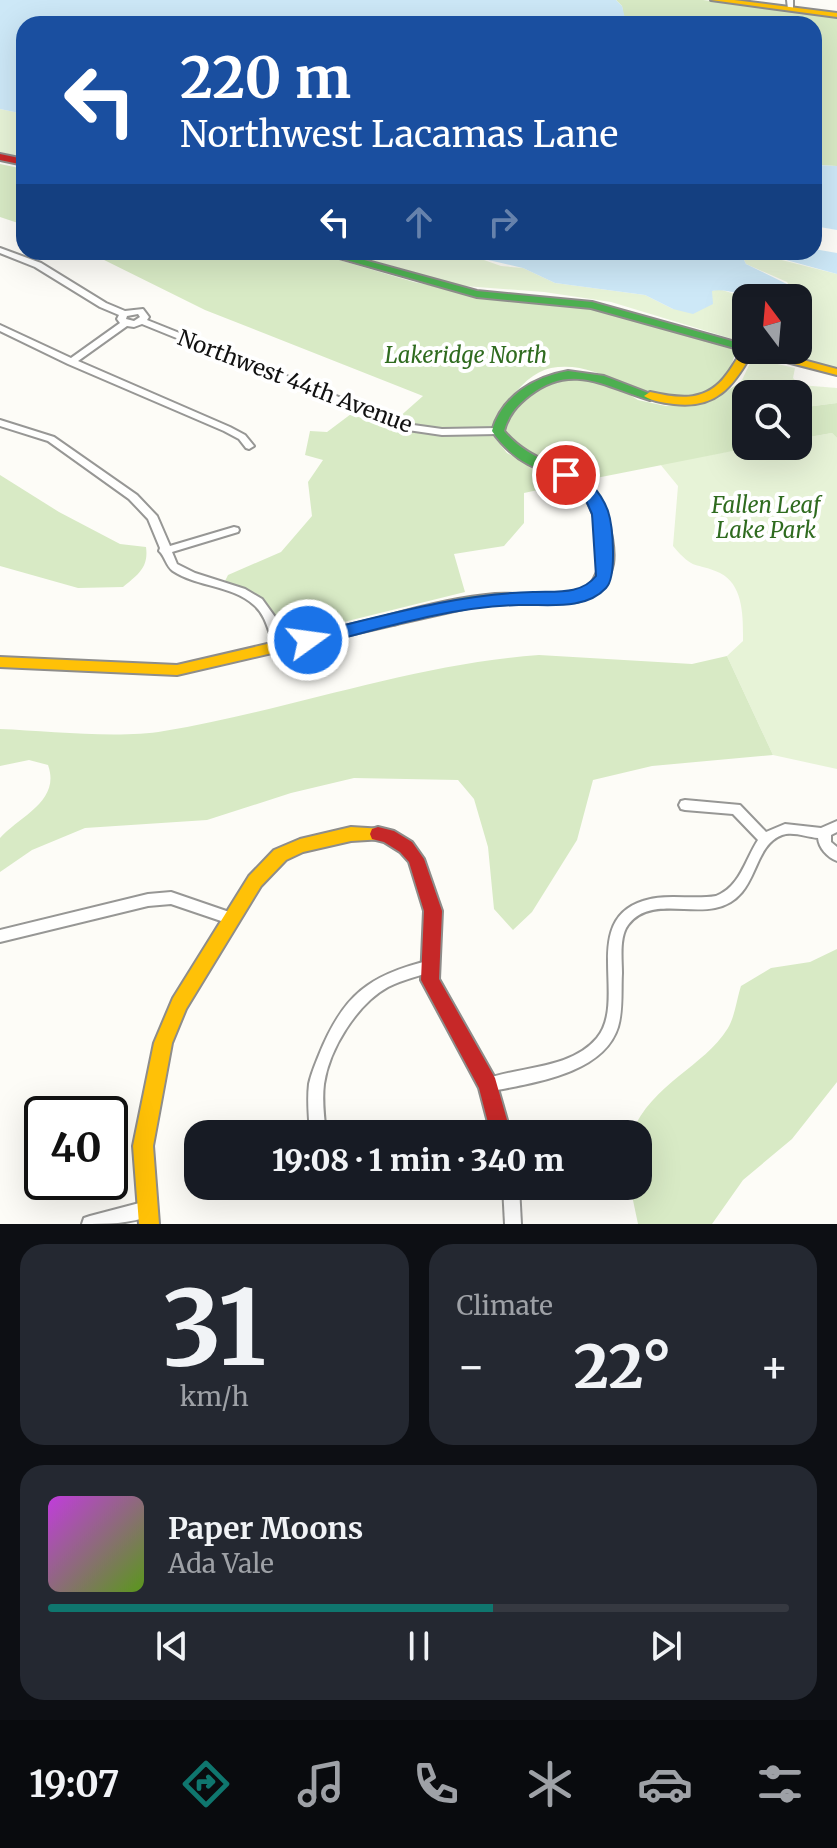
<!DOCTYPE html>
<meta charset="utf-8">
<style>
:root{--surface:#171b24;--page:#242831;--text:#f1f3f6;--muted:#9ea1a6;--line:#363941;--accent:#0f766e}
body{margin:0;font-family:Merriweather,serif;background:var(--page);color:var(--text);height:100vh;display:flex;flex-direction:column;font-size:30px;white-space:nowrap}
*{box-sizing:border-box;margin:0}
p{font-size:26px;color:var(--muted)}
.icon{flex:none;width:44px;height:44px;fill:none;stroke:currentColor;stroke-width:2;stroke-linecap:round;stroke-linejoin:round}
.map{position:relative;height:1224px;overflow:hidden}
.details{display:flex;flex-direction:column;gap:20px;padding:20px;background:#0d0f14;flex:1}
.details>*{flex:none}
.top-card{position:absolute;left:16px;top:16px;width:806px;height:244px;border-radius:24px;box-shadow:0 8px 32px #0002;background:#1a4fa0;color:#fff;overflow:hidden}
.needle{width:52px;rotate:344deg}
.tools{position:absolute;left:732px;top:284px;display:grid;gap:16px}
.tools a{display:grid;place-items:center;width:80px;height:80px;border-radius:16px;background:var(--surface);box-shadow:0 8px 32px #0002;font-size:40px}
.speed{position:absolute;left:24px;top:1096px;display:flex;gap:16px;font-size:40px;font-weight:700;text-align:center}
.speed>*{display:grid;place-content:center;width:104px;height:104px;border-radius:50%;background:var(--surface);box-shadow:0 8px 32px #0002;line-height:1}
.speed .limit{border:4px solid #111;border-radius:12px;background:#fff;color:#111}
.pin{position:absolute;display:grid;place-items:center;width:68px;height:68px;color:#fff;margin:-34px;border:4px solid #fff;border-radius:50%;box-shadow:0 2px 8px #0007}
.me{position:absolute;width:88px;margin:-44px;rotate:76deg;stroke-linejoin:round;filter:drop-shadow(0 0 6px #0008)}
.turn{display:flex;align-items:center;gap:28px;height:168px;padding:0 32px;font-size:36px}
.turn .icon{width:104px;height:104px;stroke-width:2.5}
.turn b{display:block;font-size:56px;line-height:68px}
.lanes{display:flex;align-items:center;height:76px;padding:0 32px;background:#0003;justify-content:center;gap:40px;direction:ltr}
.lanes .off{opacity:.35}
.big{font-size:60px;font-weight:800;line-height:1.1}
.details .tile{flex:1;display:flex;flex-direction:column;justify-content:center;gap:12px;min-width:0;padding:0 28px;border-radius:24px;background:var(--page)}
.details .dial{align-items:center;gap:0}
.dial b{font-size:104px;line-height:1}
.song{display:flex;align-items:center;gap:24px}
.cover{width:96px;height:96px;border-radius:12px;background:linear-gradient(135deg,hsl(290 70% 55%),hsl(90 70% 35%))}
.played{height:8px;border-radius:4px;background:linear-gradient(90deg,var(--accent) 60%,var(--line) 60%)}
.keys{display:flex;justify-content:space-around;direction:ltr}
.heat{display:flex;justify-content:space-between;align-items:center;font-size:44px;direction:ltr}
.details .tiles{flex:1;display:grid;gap:20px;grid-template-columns:1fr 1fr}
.tile:last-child{grid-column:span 2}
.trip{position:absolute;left:184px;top:1120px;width:468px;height:80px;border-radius:24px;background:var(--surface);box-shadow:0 8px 32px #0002;font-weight:800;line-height:80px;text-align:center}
.dock{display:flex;height:128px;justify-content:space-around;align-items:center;background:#090b0e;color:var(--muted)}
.dock .icon{width:56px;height:56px}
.dock .active{color:var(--accent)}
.dock b{font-size:36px;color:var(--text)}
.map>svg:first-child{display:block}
.green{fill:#e7f3d7}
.forest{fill:#d8eac5}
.water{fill:#cde8f7}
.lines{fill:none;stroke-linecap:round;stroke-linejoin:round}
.street-casing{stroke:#979795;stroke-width:4}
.fast-casing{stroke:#8e8d8b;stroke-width:4}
.slow-casing{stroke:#8e8d8b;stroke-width:4}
.jam-casing{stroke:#8e8d8b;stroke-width:4}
.street{fill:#fffffe;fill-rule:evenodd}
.fast{fill:#4caf50;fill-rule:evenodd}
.slow{fill:#ffc107;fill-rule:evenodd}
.jam{fill:#c62828;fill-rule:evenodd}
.route{fill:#1a73e8;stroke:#114b97;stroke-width:2}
.labels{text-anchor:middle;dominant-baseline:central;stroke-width:8;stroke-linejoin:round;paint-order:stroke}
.park-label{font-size:22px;font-style:italic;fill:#2f6b1f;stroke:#fff}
.street-label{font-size:22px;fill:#111;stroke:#fff}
</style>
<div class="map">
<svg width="837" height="1224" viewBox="0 0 837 1224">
<rect width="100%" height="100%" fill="#fdfcf7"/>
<g class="green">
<polygon points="0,109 24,114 24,158 0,152"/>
<polygon points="342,252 467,254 501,266 523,268 555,283 645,295 673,309 711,296 712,291 719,289 747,298 746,343 611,302 544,292 464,286"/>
<polygon points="754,253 837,274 837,369 771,350 798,350 798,298 792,298 796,296 787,282 746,264 744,260"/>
<polygon points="760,360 795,368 793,378 800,385 837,388 837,403 798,408 798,394 787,394 781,386 763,380 757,390 736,385 742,380 751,361"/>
<path d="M832,433L837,438V769L773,755L727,656L743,641C743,618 744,585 720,573C694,561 695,572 673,546L678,486L660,464L758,446H798V439Z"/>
</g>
<g class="forest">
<polygon points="616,0 703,0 837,16 837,166 814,165 814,24 625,24 622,6"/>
<polygon points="0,164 24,169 24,225 0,217"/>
<path d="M88,252H312L414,282L485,297L589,306L736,350C731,370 725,383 705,392C651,417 606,357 551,368C525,373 504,406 491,427L429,429L397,419L423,396L205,310Z"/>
<polygon points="561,374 602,378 638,400 666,406 711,401 736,385 757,390 757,394 746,394 746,446 758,446 586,480 519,453 506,437 503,429 513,407 531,390"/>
<polygon points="837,403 837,438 832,433 798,439 798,408"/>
<path d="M351,414L387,428L392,424L425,434L491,433L507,453L566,484L524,493V523L504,546L454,554L465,592L283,637C267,602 261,595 225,581L228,575L281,552L312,516L308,482L323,460L305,455L310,431L327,432Z"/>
<path d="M0,475L59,512L120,544L146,547C149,568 137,575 123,587L78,588L0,566Z"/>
<path d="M539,655L692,664L727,656L773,755L652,766L593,780L577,840L532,912L513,930L494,909L488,847L474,799L458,780L354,778L291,793L207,820L85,828L32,850L0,872V838C20,816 61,801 48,765L29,760L0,766V729C48,731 118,739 164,731C290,710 412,664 539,655Z"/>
<path d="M837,949V1082L792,1139L743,1180L712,1224H638L630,1186H638V1134H631C653,1082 703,1068 728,1028C735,1016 737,998 741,986L771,968L810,962Z"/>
</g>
<g class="water">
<polygon points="0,0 616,0 622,6 626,22 24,24 24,114 0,109"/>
<polygon points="814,165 837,166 837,230 814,226"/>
<path d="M814,249L837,253V274L779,258L748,254L744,260L746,264L801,291C781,313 731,285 712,291L713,304L693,314L673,309L645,295L555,283L523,268L454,252H814Z"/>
</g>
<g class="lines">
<defs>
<g id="street">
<polygon points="787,0 793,0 793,10 788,9"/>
<path d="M0,248L41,263L106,303L125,311L143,309L149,317L147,320L406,424L442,429L498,428L503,431L498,434L442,435L401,429L142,324L134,327L127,326L78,361L230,427L245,435L254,446L249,449L246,448L239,439L224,431L68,364L0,331V325L71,358L120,323L117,319L119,315L100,307L35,267L0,253ZM138,314L140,317L134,321L126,319L127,316Z"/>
<path d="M0,420L54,437L137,495L157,516L170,546L234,527L238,528L239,530L238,532L172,552L177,564L195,573L245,589L262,599L275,617L286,647L284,650H276C269,635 267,616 254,605C232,585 197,587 173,571C166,566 165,556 159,551L160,548L148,519L129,499L48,441L0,426Z"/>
<path d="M685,800L740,805L766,832L785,824L821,828L837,821V832L831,835V842L837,847V861C827,857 819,848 818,838C807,837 793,831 782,835C750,847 760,899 715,908C687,914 648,898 628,925C619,937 622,959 622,973C621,991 623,1010 618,1027C603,1075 530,1083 488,1092L483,1090L481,1085L483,1080C519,1066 570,1070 597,1038C628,1001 580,921 643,901C666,893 692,900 716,896C740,887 745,860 758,840L733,814L685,810L681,809L679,805L681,801Z"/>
<polygon points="171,892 235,914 237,918 235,922 230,924 171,904 148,906 0,942 0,930 148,894"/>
<path d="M431,960L436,962L438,966L436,970C420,976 404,979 388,987C357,1004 329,1049 324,1084C322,1100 324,1117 326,1134H310C309,1118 307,1101 309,1084C311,1074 315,1065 319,1055C343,995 369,975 431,960Z"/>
<polygon points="503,1186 519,1186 521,1224 505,1224"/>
<path d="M147,1201L153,1203L155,1209L153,1215C129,1224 107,1224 82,1224L84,1218L90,1216Z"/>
</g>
<g id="fast">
<polygon points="318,252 335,252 477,291 592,302 746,345 746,350 750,350 742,350 591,308 477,297"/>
<path d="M568,371L604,376L656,396L650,400C606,387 572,362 530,395C517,405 508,415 504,431C539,473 590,461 608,521C612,535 615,550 613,564C609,585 597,597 577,602L481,605L392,625L387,624L385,620L387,616C422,606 459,597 495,594C517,592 562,599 580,591C613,577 599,513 581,493C567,477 546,473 528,464C513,456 502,445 492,431C502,396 534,377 568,371Z"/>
</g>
<g id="slow">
<polygon points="711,0 734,0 837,13 837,17"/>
<path d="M746,347V350H766L837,369V375L752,353C733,387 716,409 674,404C664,403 652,401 644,396L650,392C681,399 707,402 727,374C734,365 739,354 746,347Z"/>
<polygon points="392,615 397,616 399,620 397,624 177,675 0,667 0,657 177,665"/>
<polygon points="351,827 384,829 386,834 384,839 351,841 303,852 286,860 261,886 186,1009 172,1043 153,1146 159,1224 139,1224 133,1146 154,1043 173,998 249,876 274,850 300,839"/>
</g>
<g id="jam">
<polygon points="0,154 24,159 24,165 0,160"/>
<polygon points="378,827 394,831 412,842 424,859 442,911 439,979 495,1078 511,1134 491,1134 479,1088 421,980 424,911 409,862 400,852 384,842 372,839 370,834 372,829"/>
</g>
</defs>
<use href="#street" class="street-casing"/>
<use href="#fast" class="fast-casing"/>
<use href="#slow" class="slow-casing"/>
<use href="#jam" class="jam-casing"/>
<use href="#street" class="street"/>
<use href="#fast" class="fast"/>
<use href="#slow" class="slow"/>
<use href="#jam" class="jam"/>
</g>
<path class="route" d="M566,470C586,475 601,492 608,511C613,526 617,577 606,588C585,611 547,604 519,605C447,607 377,630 308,647L302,645L299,640L308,634C383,616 456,594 533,592C556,591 581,595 596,576L592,514L584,496L557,475Z"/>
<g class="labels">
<g class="park-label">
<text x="466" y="355">Lakeridge North</text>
<text x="766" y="505">Fallen Leaf<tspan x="766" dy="25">Lake Park</tspan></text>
</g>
<g class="street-label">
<text transform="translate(295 381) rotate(21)">Northwest 44th Avenue</text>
</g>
</g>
</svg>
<div class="tools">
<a><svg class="needle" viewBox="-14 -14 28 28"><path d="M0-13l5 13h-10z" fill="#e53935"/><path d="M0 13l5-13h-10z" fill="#9ea1a6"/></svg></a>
<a><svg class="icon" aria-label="search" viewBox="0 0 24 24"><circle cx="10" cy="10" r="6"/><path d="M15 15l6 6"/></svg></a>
</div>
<div class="speed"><div class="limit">40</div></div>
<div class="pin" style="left:566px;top:475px;background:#d93025"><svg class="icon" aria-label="arrive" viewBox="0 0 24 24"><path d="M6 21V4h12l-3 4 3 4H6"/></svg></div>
<svg class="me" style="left:308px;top:640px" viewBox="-20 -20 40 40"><circle r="17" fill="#1a73e8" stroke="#fff" stroke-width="3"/><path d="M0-11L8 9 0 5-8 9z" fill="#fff"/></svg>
<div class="trip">19:08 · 1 min · 340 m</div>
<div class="top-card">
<div class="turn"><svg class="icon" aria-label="left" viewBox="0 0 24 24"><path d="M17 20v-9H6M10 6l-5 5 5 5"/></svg><div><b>220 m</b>Northwest Lacamas Lane</div></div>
<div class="lanes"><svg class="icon" aria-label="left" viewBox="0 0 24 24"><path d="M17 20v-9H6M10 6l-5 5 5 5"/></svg><svg class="icon off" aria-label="ahead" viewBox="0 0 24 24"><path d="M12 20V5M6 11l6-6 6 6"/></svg><svg class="icon off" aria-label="right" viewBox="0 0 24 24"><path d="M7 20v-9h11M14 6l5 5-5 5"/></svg></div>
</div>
</div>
<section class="details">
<div class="tiles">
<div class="tile dial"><b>31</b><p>km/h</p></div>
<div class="tile"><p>Climate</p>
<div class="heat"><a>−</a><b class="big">22°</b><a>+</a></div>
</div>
<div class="tile">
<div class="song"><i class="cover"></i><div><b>Paper Moons</b><p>Ada Vale</p></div></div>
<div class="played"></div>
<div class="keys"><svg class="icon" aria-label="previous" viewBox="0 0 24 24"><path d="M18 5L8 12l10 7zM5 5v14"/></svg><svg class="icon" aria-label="pause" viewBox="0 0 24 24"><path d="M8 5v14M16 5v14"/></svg><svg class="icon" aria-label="next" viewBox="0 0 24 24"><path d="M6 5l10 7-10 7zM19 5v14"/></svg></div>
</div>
</div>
</section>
<nav class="dock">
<b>19:07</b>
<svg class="icon active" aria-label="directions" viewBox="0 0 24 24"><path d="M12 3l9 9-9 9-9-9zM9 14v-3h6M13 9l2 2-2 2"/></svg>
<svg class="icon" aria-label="music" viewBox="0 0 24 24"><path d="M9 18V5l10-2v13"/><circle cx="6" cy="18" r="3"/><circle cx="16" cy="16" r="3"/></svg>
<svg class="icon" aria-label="phone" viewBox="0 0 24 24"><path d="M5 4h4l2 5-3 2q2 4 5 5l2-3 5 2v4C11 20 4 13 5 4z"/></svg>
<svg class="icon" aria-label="climate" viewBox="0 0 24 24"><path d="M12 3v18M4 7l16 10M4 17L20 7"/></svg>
<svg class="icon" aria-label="car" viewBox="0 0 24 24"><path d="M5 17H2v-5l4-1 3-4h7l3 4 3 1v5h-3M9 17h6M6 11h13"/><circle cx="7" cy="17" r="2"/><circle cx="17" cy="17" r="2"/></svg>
<svg class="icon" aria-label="filters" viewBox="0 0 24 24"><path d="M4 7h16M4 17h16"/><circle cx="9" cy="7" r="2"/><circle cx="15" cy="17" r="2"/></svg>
</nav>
